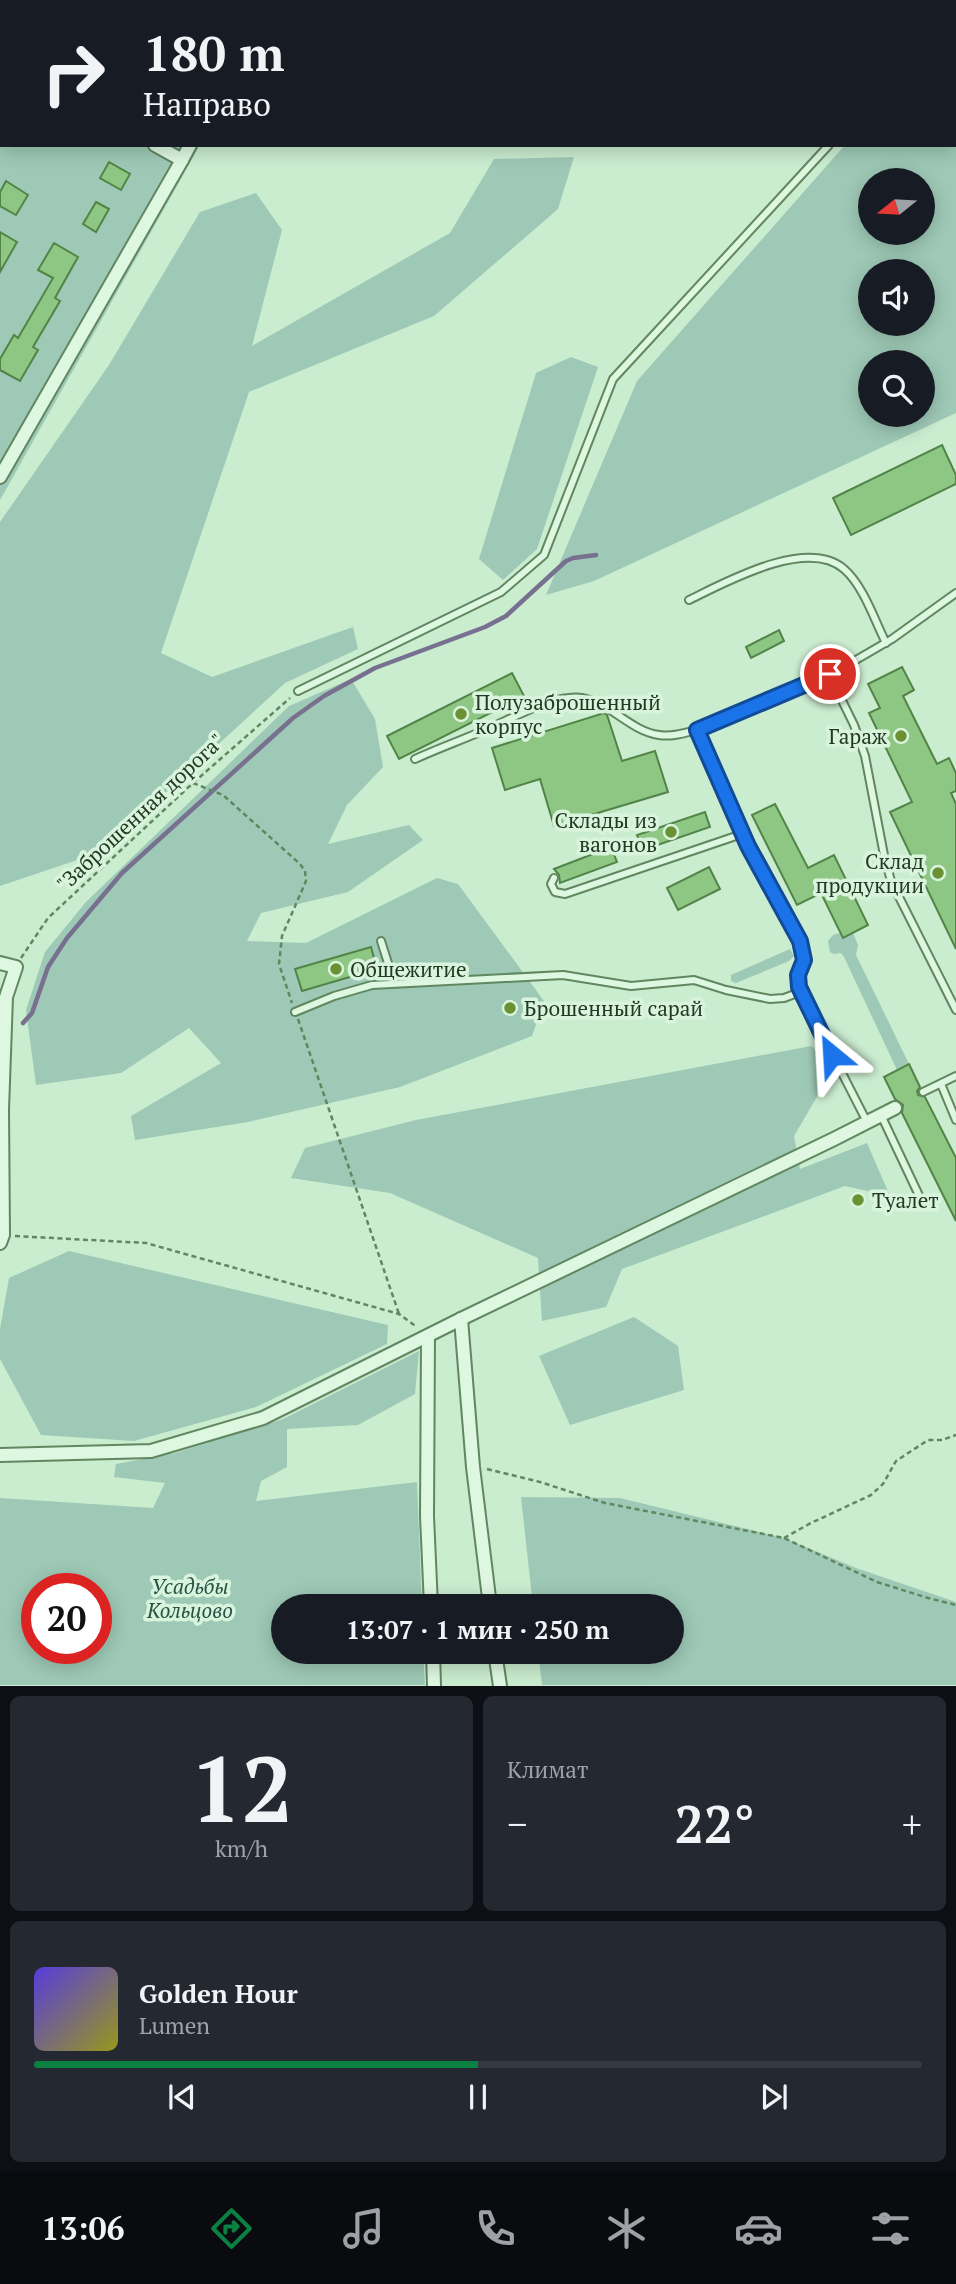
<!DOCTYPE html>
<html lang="ru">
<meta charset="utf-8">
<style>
:root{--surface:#171b24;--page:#242831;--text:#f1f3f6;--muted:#9ea1a6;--line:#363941;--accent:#0b8043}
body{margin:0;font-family:"PT Serif",serif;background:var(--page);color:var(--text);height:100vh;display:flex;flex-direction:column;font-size:26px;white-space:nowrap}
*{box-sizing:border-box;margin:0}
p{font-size:23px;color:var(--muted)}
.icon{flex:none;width:38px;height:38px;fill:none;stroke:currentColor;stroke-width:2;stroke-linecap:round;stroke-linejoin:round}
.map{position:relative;height:1686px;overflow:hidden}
.side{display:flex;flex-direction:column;gap:10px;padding:10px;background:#0d0f14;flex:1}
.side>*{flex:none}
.guide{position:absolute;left:0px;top:0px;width:957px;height:147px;box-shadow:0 4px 18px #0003;background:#171b24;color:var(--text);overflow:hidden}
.needle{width:46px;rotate:252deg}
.fabs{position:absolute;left:858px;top:168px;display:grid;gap:14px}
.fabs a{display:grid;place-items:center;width:77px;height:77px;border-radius:50%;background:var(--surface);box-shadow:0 4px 18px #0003;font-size:35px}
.speed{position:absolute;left:21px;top:1573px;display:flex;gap:14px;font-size:35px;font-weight:700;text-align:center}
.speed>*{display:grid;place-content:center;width:91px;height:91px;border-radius:50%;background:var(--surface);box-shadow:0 4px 18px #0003;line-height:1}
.speed .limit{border:10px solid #d22;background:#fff;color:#111}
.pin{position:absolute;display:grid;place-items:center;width:60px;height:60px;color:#fff;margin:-30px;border:4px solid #fff;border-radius:50%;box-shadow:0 2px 7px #0007}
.me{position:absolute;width:77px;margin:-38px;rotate:333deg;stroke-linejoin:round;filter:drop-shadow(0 0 5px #0008)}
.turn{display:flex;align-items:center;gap:24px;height:147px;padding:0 28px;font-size:32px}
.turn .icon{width:91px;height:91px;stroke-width:2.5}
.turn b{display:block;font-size:49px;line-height:60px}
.big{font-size:52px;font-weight:600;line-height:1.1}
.side .widget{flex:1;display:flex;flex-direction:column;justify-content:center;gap:10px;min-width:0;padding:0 24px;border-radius:10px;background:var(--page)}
.side .dial{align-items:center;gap:0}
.dial b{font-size:91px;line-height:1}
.song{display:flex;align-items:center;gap:21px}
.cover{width:84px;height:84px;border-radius:10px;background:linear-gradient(135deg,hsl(250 70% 55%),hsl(60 70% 35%))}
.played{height:7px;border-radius:4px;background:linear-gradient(90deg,var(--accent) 50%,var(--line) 50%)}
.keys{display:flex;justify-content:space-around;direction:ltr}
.heat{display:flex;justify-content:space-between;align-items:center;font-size:38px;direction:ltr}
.side .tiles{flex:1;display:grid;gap:10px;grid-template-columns:1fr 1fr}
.widget:last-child{grid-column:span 2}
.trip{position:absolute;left:271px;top:1594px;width:413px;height:70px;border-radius:35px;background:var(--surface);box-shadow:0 4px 18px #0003;font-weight:600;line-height:70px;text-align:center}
.menu{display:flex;height:112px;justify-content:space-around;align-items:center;background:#090b0e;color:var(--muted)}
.menu .icon{width:49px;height:49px}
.menu .active{color:var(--accent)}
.menu b{font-size:32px;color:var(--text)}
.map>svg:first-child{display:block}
.green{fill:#9ec9b6;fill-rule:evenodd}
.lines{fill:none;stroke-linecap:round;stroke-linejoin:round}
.stream{stroke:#77718f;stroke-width:4.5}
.building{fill:#8dc783;stroke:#528447;stroke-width:2}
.service-casing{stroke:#618760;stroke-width:10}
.minor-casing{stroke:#618760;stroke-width:16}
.path{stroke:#618760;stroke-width:2.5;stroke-dasharray:5 3.5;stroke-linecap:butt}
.service{stroke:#ddf7e1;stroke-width:6}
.minor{stroke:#ddf7e1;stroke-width:12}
.route-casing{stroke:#114b97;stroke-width:18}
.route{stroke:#1a73e8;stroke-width:12}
.poi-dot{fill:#6a9134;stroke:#d9f4dd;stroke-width:2.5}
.labels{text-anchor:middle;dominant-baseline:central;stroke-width:7;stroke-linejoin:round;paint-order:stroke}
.poi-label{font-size:21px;fill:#243922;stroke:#d9f4dd;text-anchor:start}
.street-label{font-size:21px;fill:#243922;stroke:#d9f4dd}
.park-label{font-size:21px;font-style:italic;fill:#2a5447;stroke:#d9f4dd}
</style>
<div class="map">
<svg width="956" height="1686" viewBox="0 0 956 1686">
<rect width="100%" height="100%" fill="#caeccf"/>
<g class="green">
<polygon points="0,0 281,0 280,2 2,2 2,145 200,145 0,500"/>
<polygon points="456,0 570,0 570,2 458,2"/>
<polygon points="588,0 723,0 722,2 585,2"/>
<path d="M956,12V413L594,581L546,595L637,381L845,145H956ZM870,180H922V233H870ZM870,271H922V324H870ZM870,362H922V415H870Z"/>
<polygon points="574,157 558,209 434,316 249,392 161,653 212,677 353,627 358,649 285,683 101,852 0,886 0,522 109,365 200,212 256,193 282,230 252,346 450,233 494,159"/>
<polygon points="571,357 598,367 537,549 503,580 479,559 536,373"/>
<polygon points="351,679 375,719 383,767 347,805 328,844 409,825 423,840 348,892 261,913 247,941 306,943 437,878 458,884 544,1001 532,1036 400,1087 248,1122 135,1140 131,1116 221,1063 189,1028 121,1073 36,1085 26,1010 45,952 86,902 289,706"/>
<polygon points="840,933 843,938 853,933 858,945 856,955 909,1064 897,1070 844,957 841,953 834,954 830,952 828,941 833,935"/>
<polygon points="790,949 794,956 789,961 736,983 731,981 731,975"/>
<polygon points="811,1046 835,1066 794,1136 800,1169 867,1143 890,1196 845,1186 622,1269 606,1307 542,1321 538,1258 390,1193 291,1178 305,1148 416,1120"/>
<polygon points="69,1251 388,1325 387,1344 256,1407 134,1441 41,1435 0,1359 0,1329 9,1278"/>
<polygon points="634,1317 678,1346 684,1390 570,1425 539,1356"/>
<path d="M419,1351L415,1394L358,1425L287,1429V1467L261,1481L256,1501L417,1482L422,1606H284V1652H423L425,1685H0V1498L153,1508L165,1483L114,1477L116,1464L175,1453L283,1419ZM37,1589H96V1648H37Z"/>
<polygon points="521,1497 620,1498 784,1538 856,1568 956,1602 956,1685 542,1685 538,1652 672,1652 672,1606 533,1606"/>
</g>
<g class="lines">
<polyline class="stream" points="23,1023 32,1013 48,967 67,938 122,873 293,718 324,696 375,668 485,627 506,616 566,561 573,558 596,555"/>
</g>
<g class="building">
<polygon points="109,162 130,174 121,190 100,178"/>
<polygon points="6,181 28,195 16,215 0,206 0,192"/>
<polygon points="96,202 109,209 96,232 83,224"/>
<polygon points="0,232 17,242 0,272"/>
<polygon points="54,243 78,257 55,298 60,301 33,347 38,350 20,381 0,370 0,359 14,335 18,338 53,278 38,270"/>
<polygon points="942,445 956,475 956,484 851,535 833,498"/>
<polygon points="779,630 784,641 751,658 746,647"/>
<polygon points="902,667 914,690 903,696 937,764 949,758 956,773 956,791 951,793 956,804 956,949 890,812 912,802 869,713 880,708 868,684"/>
<polygon points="512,673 524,696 399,759 387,736"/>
<polygon points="604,713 607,715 622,761 655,751 668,792 554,826 540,779 505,790 492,748"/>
<polygon points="775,804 808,868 834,855 868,925 843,938 821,893 797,905 752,815"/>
<polygon points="705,812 710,827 643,850 637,835"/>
<polygon points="611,847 617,862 560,883 559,875 554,869"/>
<polygon points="709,867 720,889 678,910 667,888"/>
<polygon points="371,947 377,969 302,991 295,969"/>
<polygon points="513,1001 517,1011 508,1015 504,1004"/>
<polygon points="909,1064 920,1087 917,1091 918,1095 925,1097 956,1158 956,1221 902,1113 903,1105 895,1099 884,1077"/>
</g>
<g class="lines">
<defs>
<g id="service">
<polyline points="50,2 51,0"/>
<polyline points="956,9 956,8"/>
<polyline points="0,92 2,89"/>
<path d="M689,600C726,582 807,537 844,569C863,585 875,621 886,643"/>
<polyline points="829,674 854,725 865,756 884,855 891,881 956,1010"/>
<polyline points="298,691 501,592 544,555 613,379 829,145"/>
<polyline points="697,730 837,671 892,639 956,593"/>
<path d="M415,759C437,749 459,741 480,732C509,721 551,694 582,698C611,703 630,731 659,735C672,737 685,733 697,730L748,846L800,941L804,960L798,975V987L867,1122"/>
<polyline points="554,878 551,884 555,892 565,894 742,834"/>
<polyline points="381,941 394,982"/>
<polyline points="295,1012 334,996 372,985 563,975 631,986 694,980 726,990 770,999 784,998 800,992"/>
<polyline points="941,1084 956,1120"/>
<polyline points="923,1092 956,1076"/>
<polyline points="881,1115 924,1206"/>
</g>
<g id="minor">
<polyline points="271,2 272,0"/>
<polyline points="0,61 2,62"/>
<polyline points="155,145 182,160 190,145"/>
<polyline points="0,477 182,160"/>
<polyline points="0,963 16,967 6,997 2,1110 3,1235 0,1243"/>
<polyline points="461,1319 473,1467 490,1606"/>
<polyline points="428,1336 427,1516 431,1606"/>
<polyline points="0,1455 151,1451 263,1418 461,1319 834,1139 895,1108"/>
<polyline points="433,1652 434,1686"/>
<polyline points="495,1652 500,1686"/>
</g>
</defs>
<use href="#service" class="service-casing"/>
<use href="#minor" class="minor-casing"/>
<g class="path">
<polyline points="193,783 223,795 300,864 305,871 306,881 282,936 279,964 292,1003"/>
<polyline points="21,958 48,918 193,783 290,698"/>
<polyline points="298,1019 399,1314"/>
<polyline points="15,1236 146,1243 399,1314 417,1327"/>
<polyline points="487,1469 540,1482 605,1503 784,1538 877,1582 928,1598 956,1605"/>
<polyline points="784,1538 809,1524 871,1495 883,1484 896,1461 928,1440 942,1440 956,1435"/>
</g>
<use href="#service" class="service"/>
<use href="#minor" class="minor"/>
</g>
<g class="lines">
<defs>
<polyline id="route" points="830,674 697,730 748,846 800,941 804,960 798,975 799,987 832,1055"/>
</defs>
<use href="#route" class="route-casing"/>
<use href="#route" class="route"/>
</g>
<g class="poi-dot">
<circle cx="461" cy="714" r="7"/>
<circle cx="901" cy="736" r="7"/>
<circle cx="671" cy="832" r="7"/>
<circle cx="938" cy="873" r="7"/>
<circle cx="336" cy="969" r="7"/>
<circle cx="510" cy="1008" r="7"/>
<circle cx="858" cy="1200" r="7"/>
</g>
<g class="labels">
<g class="poi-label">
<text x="475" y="702">Полузаброшенный<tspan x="475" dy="24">корпус</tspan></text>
<text x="887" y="736" text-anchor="end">Гараж</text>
<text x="657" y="820" text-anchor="end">Склады из<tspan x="657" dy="24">вагонов</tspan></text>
<text x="924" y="861" text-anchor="end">Склад<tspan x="924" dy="24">продукции</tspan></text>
<text x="350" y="969">Общежитие</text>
<text x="524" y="1008">Брошенный сарай</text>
<text x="872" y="1200">Туалет</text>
</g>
<g class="street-label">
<text transform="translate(140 812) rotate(-43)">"Заброшенная дорога"</text>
</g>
<g class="park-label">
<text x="190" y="1586">Усадьбы<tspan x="190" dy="24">Кольцово</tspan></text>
</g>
</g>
</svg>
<div class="fabs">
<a><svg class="needle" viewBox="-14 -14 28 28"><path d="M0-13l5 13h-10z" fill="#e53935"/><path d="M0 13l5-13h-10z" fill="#9ea1a6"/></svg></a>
<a><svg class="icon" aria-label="sound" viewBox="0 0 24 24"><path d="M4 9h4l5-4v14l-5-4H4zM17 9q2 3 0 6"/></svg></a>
<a><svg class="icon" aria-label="search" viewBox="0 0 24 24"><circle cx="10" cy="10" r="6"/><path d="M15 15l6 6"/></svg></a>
</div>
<div class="speed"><div class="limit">20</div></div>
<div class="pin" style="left:830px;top:674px;background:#d93025"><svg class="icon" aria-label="arrive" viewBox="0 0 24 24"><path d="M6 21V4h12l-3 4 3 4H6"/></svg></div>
<svg class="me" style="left:832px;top:1055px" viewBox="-20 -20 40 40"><path d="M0-17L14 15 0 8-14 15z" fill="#1a73e8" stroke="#fff" stroke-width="4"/></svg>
<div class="trip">13:07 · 1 мин · 250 m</div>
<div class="guide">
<div class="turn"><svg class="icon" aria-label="right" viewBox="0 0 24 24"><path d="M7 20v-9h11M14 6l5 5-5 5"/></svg><div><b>180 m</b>Направо</div></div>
</div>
</div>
<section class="side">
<div class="tiles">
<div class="widget dial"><b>12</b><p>km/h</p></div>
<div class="widget"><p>Климат</p>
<div class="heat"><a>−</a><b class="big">22°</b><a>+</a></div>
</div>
<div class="widget">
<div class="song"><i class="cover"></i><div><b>Golden Hour</b><p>Lumen</p></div></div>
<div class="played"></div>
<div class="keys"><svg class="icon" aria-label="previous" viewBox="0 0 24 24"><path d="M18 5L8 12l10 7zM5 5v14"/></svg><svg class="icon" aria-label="pause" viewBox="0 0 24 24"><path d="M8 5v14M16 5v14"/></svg><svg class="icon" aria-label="next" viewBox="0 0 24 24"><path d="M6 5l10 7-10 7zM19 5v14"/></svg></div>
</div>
</div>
</section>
<nav class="menu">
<b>13:06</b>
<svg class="icon active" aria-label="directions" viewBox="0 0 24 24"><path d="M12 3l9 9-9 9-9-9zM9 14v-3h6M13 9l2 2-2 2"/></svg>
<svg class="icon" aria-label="music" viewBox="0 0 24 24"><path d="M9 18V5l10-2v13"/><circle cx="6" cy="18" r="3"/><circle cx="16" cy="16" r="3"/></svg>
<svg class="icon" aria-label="phone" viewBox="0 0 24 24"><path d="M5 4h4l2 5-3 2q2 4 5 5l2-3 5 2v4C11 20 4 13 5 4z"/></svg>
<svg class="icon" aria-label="climate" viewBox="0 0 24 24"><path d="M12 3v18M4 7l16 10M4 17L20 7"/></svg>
<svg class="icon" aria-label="car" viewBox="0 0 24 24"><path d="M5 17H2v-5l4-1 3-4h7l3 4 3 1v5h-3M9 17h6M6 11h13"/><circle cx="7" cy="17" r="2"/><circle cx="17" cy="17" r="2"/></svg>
<svg class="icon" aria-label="filters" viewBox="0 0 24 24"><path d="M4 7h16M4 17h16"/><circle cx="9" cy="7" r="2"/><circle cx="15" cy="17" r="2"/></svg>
</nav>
